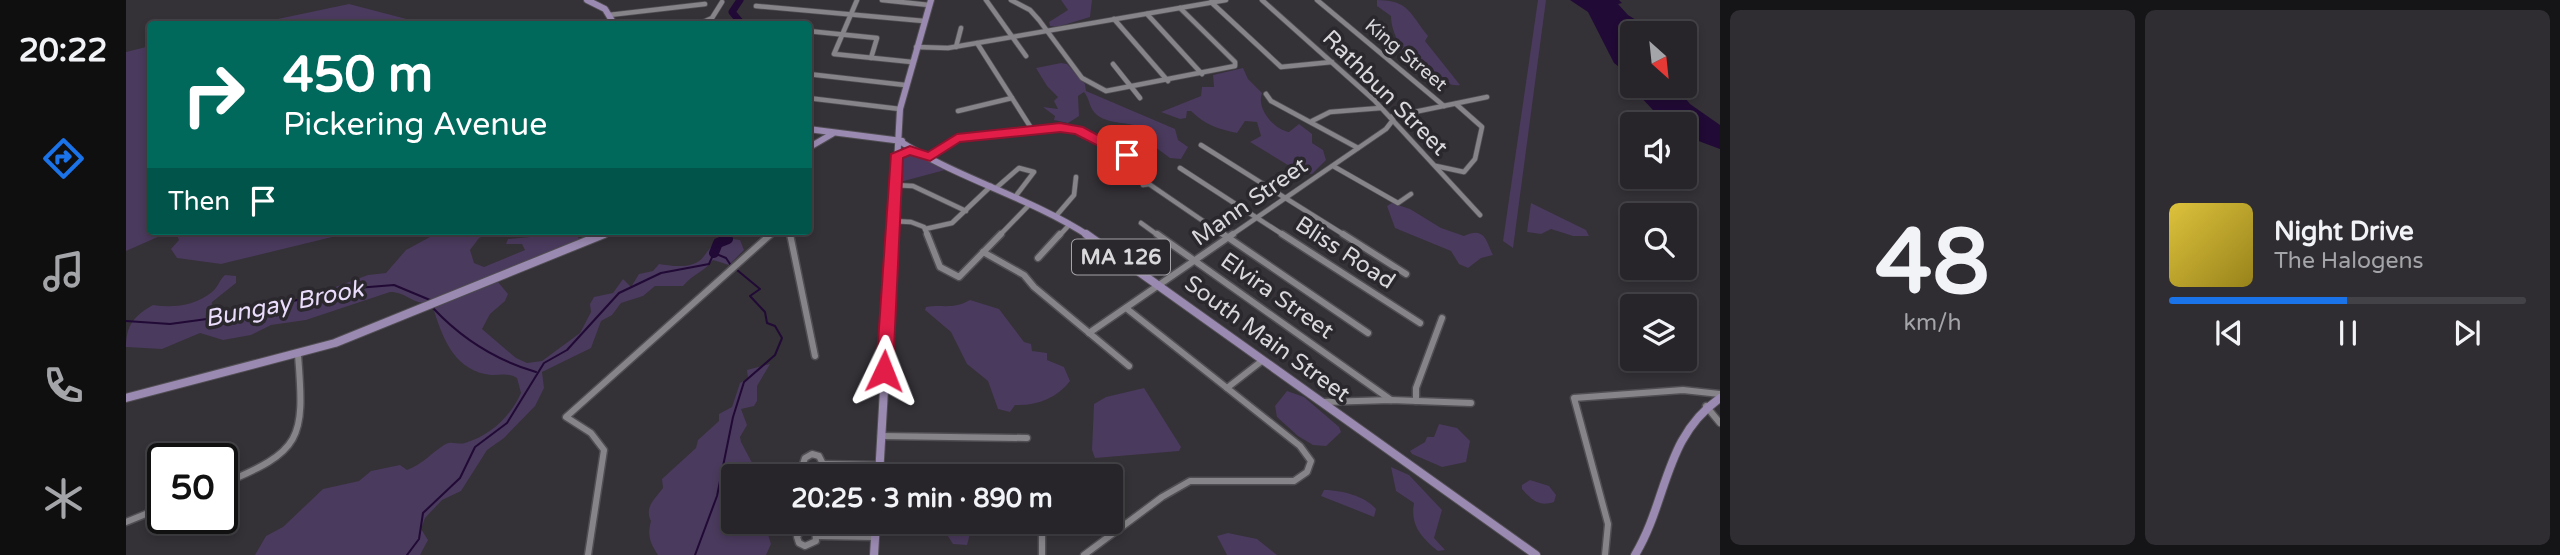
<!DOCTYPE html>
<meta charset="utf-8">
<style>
:root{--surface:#272529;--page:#2f2d31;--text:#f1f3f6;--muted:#a4a5a8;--line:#434246;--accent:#1a73e8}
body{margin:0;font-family:"Varela Round",sans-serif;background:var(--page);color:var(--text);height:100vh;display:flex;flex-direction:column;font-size:26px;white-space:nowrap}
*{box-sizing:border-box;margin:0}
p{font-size:23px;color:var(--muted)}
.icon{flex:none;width:38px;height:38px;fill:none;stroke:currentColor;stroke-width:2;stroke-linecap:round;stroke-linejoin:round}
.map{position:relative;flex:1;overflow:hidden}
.details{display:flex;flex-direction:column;gap:10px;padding:10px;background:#151417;width:840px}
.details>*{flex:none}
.guide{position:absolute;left:21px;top:21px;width:665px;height:214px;border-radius:7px;box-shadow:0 4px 10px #0003,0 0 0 2px var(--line);background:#00695c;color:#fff;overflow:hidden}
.needle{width:46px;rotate:153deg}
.fabs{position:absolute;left:1494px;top:21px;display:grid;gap:14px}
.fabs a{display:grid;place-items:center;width:77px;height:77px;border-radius:7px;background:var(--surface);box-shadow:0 4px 10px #0003,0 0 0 2px var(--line);font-size:35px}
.speed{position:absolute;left:21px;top:443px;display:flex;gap:14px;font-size:35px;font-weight:700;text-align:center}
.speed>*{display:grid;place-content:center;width:91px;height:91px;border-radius:50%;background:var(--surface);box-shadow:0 4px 10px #0003,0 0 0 2px var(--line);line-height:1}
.speed .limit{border:4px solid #111;border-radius:10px;background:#fff;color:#111}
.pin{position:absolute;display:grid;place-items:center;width:60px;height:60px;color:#fff;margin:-30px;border-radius:14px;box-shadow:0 4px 10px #0006}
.me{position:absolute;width:77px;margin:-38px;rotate:2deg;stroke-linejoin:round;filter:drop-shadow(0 0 5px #0008)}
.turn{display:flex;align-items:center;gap:24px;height:147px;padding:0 21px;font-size:32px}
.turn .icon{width:91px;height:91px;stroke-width:2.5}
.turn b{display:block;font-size:49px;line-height:60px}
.then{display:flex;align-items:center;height:66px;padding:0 21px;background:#0003;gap:14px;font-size:26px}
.details .tile{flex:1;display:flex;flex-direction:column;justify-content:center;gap:10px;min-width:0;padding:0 24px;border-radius:10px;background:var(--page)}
.details .dial{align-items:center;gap:0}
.dial b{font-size:91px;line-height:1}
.song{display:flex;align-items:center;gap:21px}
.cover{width:84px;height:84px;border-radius:10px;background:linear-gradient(135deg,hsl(50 70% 55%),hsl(50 70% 35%))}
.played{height:7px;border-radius:4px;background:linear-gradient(90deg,var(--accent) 50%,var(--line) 50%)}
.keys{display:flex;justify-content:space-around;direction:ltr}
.details .tiles{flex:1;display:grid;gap:10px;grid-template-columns:repeat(2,1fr)}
.trip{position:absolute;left:595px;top:464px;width:402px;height:70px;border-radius:7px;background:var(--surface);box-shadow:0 4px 10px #0003,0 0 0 2px var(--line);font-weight:700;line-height:70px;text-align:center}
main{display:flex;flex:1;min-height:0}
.tabs{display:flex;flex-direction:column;width:126px;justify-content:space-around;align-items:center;background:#100f10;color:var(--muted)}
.tabs .icon{width:49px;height:49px}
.tabs .selected{color:var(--accent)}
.tabs b{font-size:32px;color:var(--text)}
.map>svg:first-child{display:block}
.green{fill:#4a3a5d}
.water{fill:#210a35}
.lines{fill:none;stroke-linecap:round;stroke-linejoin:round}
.stream{stroke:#210a35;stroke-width:2}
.river-far1{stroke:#210a35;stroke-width:7}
.river{stroke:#210a35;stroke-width:10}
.minor-far1-casing{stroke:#504e53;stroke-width:6}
.minor-casing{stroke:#504e53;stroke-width:9}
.major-far1-casing{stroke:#504e53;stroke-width:8}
.major-casing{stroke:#504e53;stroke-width:10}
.minor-far1{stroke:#868389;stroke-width:4.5}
.minor{stroke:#868389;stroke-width:6}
.major-far1{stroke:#9a89b0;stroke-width:6}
.major{stroke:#9a89b0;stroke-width:8}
.route{fill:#e11d48;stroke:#92132f;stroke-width:2}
.labels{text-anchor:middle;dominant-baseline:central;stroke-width:7;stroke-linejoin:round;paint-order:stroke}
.far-street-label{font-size:19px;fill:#d9d8db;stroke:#2a272d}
.shield{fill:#2a272d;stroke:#a4a3a7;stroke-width:2}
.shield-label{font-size:21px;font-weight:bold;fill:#d9d8db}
.street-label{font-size:23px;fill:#d9d8db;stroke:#2a272d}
.water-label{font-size:24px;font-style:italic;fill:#eaddfc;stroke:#2a272d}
</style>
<main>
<nav class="tabs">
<b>20:22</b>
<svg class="icon selected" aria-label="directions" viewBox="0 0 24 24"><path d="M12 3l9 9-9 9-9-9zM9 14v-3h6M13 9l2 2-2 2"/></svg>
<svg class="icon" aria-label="music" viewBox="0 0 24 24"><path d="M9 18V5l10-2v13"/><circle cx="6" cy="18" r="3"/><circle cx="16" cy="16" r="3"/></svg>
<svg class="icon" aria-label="phone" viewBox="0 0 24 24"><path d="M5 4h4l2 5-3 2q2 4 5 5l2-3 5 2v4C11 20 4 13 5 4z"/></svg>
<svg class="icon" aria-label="climate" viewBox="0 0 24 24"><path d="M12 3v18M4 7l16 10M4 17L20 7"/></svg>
</nav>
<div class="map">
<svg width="1594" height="555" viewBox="0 0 1594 555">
<rect width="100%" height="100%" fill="#343137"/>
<g class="green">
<polygon points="935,0 966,0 964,17 931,27 924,26 923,22 942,10"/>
<path d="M1251,0C1283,0 1284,14 1302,36L1299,41L1334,85C1318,89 1280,58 1273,44C1268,33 1265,25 1265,16L1251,6Z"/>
<polygon points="1412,0 1420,0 1387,248 1377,241"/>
<polygon points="223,4 292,22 385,24 128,24"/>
<polygon points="24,46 24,231 217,231 206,237 95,264 51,258 45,249 53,240 50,233 34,236 0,251 0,52"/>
<path d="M935,63L941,64L959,84L960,91L1049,129L1052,140L1062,147L1055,159L1044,158L1025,144C1024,116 988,129 971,115C963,109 964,99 958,92L952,96L953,116L942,123L928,120L929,116L917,107L932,109L928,101L932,97L921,86L910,68Z"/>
<path d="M1117,68L1122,79L1136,93C1130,108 1148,130 1163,132L1173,124L1186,134V143L1197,150L1200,160L1186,174L1175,173L1124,142L1135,136L1131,122L1119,121L1111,133C1092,129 1079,125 1065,111H1061L1060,118L1054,119L1035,112L1075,96L1076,87H1088L1087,75Z"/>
<polygon points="781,153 785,153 819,170 774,182 777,156"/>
<path d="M1266,203L1284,209L1315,228L1338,236C1359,226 1360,241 1367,255L1355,258L1342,268L1333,264L1325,251L1269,228L1261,206Z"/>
<polygon points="1405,203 1460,230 1463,236 1447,236 1425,229 1415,234 1401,232"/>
<path d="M315,231L341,235L352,231H371L353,238L344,250L348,263L358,267L399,250L396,244H380L382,239L427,235L432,231H449L453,239L300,303C285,303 280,292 264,292L180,320L145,325L125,335L97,340L74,333L36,349L0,347C0,325 8,316 27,305C47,308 69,306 86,292C93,286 93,280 99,275L110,276V283L86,302L85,310L92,316L121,312L193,293L242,275L260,273L280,250Z"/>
<path d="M600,238L614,240L618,250L603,265L587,260C579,271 566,275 557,286H529L517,296L495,303L486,315L475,321L465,348L416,372L418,388L409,406L378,438L361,450L335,491L316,500L299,518L295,529L302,540L294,555H129L140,536L157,527L197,489L233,481L245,471L274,465L281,470C297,464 304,454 318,445C325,440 332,445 339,443C365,435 384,417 395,393L391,378C380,371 370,377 359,374C326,367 316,335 307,308L372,282L382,294L379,301L364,314L356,329L390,358L401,363L416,361L454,333L465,312L464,304L468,297L487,293L497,279L505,287L513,274L527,271L533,264C546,266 568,270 578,256C585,247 587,242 600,238Z"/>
<path d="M844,300L873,309L898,342L905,344L906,351L921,353V360L938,367L944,381C931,398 911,406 889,405L884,412L872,409L862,381L841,364L825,332L799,310L800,307C817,304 827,310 844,300Z"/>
<path d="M644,364L631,386V401L628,406L615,409L621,425L614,437L615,442L633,476H607V522H638L645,544L640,555H532C524,543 521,535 525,521C518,507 529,499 537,488L536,479L570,448L572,440L593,421V414L606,407L614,383L622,378L621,370Z"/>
<polygon points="1018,388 1055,447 1053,451 969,458 966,450 968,404 980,397"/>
<polygon points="1161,391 1178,397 1213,427 1215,432 1200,446 1187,445 1172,436 1151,417 1149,406"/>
<polygon points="1313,424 1331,428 1344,441 1340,462 1316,467 1286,454 1284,451 1299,442 1301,437 1308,437"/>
<path d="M1265,467L1283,475L1316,510L1308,538L1319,550L1312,551C1295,537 1284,525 1288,503L1270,491Z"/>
<path d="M1404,480L1423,486L1430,495L1428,502C1413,507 1406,500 1396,489V485Z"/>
<path d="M1198,490C1215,490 1239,496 1250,509L1248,517L1195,496Z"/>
<polygon points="818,522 847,522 841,545 827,544 818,530"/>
<polygon points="1102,533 1131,539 1151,555 1101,555 1091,536"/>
</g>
<g class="water">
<polygon points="1444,0 1493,0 1496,3 1492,4 1502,15 1531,33 1507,33 1507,78 1488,63 1462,12"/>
<polygon points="1511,86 1549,86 1564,104 1594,125 1594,149 1559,136 1559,124 1540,124 1512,94"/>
</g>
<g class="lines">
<g class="stream">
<path d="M307,308C336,339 369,360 410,372"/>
<polyline points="0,321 44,324 103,316 218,289 268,285 304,300"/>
<polyline points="281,555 293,539 297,513 334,478 349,447 381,423 418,363 441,350 493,293 535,273 583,264 588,253 600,258 606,267"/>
<polyline points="569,555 591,496 607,417 618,382 649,355 656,338 649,326 641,323 639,312 624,296 634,289 611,270"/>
</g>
<g class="river-far1">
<polyline points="614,0 606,12 616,24"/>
<polyline points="598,231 600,236"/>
</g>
<polyline class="river" points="588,253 592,243 602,239 600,234"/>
<defs>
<g id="minor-far1">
<polyline points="731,0 708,54 786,62"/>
<polyline points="756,0 803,5"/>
<polyline points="860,0 900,56"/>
<polyline points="885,0 904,10 913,20 956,78 980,91 1109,66 1109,62 1054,8"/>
<polyline points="1136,0 1248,100 1354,215"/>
<polyline points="1191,0 1318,106"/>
<polyline points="1085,2 1155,67 1206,62"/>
<polyline points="630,6 798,21"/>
<polyline points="1021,14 1076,74"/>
<polyline points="483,15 579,4"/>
<polyline points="988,19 1042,81"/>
<polyline points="573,24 586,18 596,2"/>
<polyline points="682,31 751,38 745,58"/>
<polyline points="851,43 907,131"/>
<polyline points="790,47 822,48 1100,0"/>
<polyline points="830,47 835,28"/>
<polyline points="987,64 1014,98"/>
<polyline points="682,74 779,85"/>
<polyline points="1140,94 1145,101 1232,148"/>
<polyline points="682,98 774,109"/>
<polyline points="832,111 886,98"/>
<polyline points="1264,117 1361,97"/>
<polyline points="1186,121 1204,112 1255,108"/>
<polyline points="1075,145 1220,236"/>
<polyline points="804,157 830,138 934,128 952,130 1001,155"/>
<polyline points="1207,166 1272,203 1285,194"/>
<polyline points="1310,166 1338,172 1349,159 1356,127 1330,104"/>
<polyline points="1054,168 1159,236"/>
<polyline points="768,185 787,186 840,211"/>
<polyline points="1017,185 1023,184 1099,236"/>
<polyline points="870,188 893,168 908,172 889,197"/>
<polyline points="930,216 948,195 950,177"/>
<polyline points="766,221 785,222 798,227 802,236"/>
<polyline points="1015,223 1033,236"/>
<polyline points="799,229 826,223 865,186"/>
<polyline points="663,231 664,236"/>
<polyline points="643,236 649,231"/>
<polyline points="873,236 904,204"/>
<polyline points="933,236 944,224"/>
<polyline points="1104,236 1260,129 1267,120"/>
</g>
<g id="minor">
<polyline points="664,234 689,356"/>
<polyline points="801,234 814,267 833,277 875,234"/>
<polyline points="1031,234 1265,400"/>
<polyline points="1097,234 1242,333"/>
<polyline points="1156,234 1294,323"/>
<polyline points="1217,234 1280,274"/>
<polyline points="857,252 898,275 908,287 1003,366"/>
<polyline points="912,258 934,234"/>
<polyline points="1000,308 1101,388"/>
<polyline points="963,333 1107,234"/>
<polyline points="1290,401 1290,388 1316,318"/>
<polyline points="1198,402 1265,400 1345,403"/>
<polyline points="1580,406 1594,423"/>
<polyline points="755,436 901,438"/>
<polygon points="686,454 693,456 697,464 686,472 677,464 679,458"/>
<polyline points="697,464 753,465"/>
<path d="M96,484C176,451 179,440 172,355"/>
<polyline points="0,522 37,507"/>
<polyline points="916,522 916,555"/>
<polygon points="676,528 689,528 690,541 679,546 673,543 671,537"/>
<polyline points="692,536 749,537"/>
<polyline points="462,555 478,450 465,433 440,417 645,234"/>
<polyline points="958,555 1036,497 1064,481 1168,481 1181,472 1185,461 1174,446 1101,388 1137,360"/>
<polyline points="1479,555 1482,524 1448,398 1557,390 1594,394"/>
</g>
<g id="major-far1">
<polyline points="461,0 479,9 488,24"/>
<polyline points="682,129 776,141"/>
<path d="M772,140C832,179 903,197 963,236"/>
<polyline points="682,148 706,134"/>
<polyline points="474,236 486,231"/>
<polyline points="767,236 774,109 805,0"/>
</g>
<g id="major">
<polyline points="960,234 1410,555"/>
<polyline points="0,398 209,343 478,234"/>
<polyline points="753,476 767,234"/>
<polyline points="748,555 750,522"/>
<path d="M1509,555C1542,500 1538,437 1594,398"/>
</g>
</defs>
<use href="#minor-far1" class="minor-far1-casing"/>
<use href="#minor" class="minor-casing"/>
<use href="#major-far1" class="major-far1-casing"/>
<use href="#major" class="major-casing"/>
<use href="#minor-far1" class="minor-far1"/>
<use href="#minor" class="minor"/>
<use href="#major-far1" class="major-far1"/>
<use href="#major" class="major"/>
</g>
<polygon class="route" points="934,123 957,127 1008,155 1001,159 996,158 949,134 934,132 834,142 804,161 784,155 777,158 767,371 765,376 752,376 750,371 765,154 784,146 802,152 831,134"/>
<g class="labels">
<g class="far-street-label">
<text transform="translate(1280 55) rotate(40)">King Street</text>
</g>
<rect class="shield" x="946" y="239.5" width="98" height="35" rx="5"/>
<g class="shield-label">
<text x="995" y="257">MA 126</text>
</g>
<g class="street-label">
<text transform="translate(1259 93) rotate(45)">Rathbun Street</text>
<text transform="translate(1124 202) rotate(-35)">Mann Street</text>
<text transform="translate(1219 253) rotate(33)">Bliss Road</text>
<text transform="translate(1151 296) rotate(35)">Elvira Street</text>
<text transform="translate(1141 339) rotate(36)">South Main Street</text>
</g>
<g class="water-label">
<text transform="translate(158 304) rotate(-11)">Bungay Brook</text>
</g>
</g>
</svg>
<div class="fabs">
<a><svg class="needle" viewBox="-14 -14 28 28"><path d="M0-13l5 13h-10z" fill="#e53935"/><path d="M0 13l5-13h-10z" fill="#a4a5a8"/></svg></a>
<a><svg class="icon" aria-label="sound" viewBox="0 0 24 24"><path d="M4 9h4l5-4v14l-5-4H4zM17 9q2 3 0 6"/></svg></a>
<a><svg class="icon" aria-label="search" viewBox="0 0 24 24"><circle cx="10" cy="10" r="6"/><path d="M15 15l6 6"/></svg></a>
<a><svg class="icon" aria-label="layers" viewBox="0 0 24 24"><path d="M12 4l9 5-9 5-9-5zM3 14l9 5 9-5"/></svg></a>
</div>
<div class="speed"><div class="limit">50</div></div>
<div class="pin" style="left:1001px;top:155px;background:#d93025"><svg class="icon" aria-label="arrive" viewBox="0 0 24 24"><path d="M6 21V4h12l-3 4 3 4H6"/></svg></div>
<svg class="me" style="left:758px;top:371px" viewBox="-20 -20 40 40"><path d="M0-17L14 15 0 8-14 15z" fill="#e11d48" stroke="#fff" stroke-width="4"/></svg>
<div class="trip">20:25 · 3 min · 890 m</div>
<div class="guide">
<div class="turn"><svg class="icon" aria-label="right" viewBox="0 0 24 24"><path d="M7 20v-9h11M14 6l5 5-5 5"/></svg><div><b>450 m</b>Pickering Avenue</div></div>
<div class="then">Then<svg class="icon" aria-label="arrive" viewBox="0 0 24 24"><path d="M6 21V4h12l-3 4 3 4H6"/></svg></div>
</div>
</div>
<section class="details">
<div class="tiles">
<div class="tile dial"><b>48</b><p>km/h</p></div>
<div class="tile">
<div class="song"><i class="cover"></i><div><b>Night Drive</b><p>The Halogens</p></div></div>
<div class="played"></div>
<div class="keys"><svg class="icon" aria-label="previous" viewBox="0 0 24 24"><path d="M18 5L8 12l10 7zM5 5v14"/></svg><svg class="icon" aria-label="pause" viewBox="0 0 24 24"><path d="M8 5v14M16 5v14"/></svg><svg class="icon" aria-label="next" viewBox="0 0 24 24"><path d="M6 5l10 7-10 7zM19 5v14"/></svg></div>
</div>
</div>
</section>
</main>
